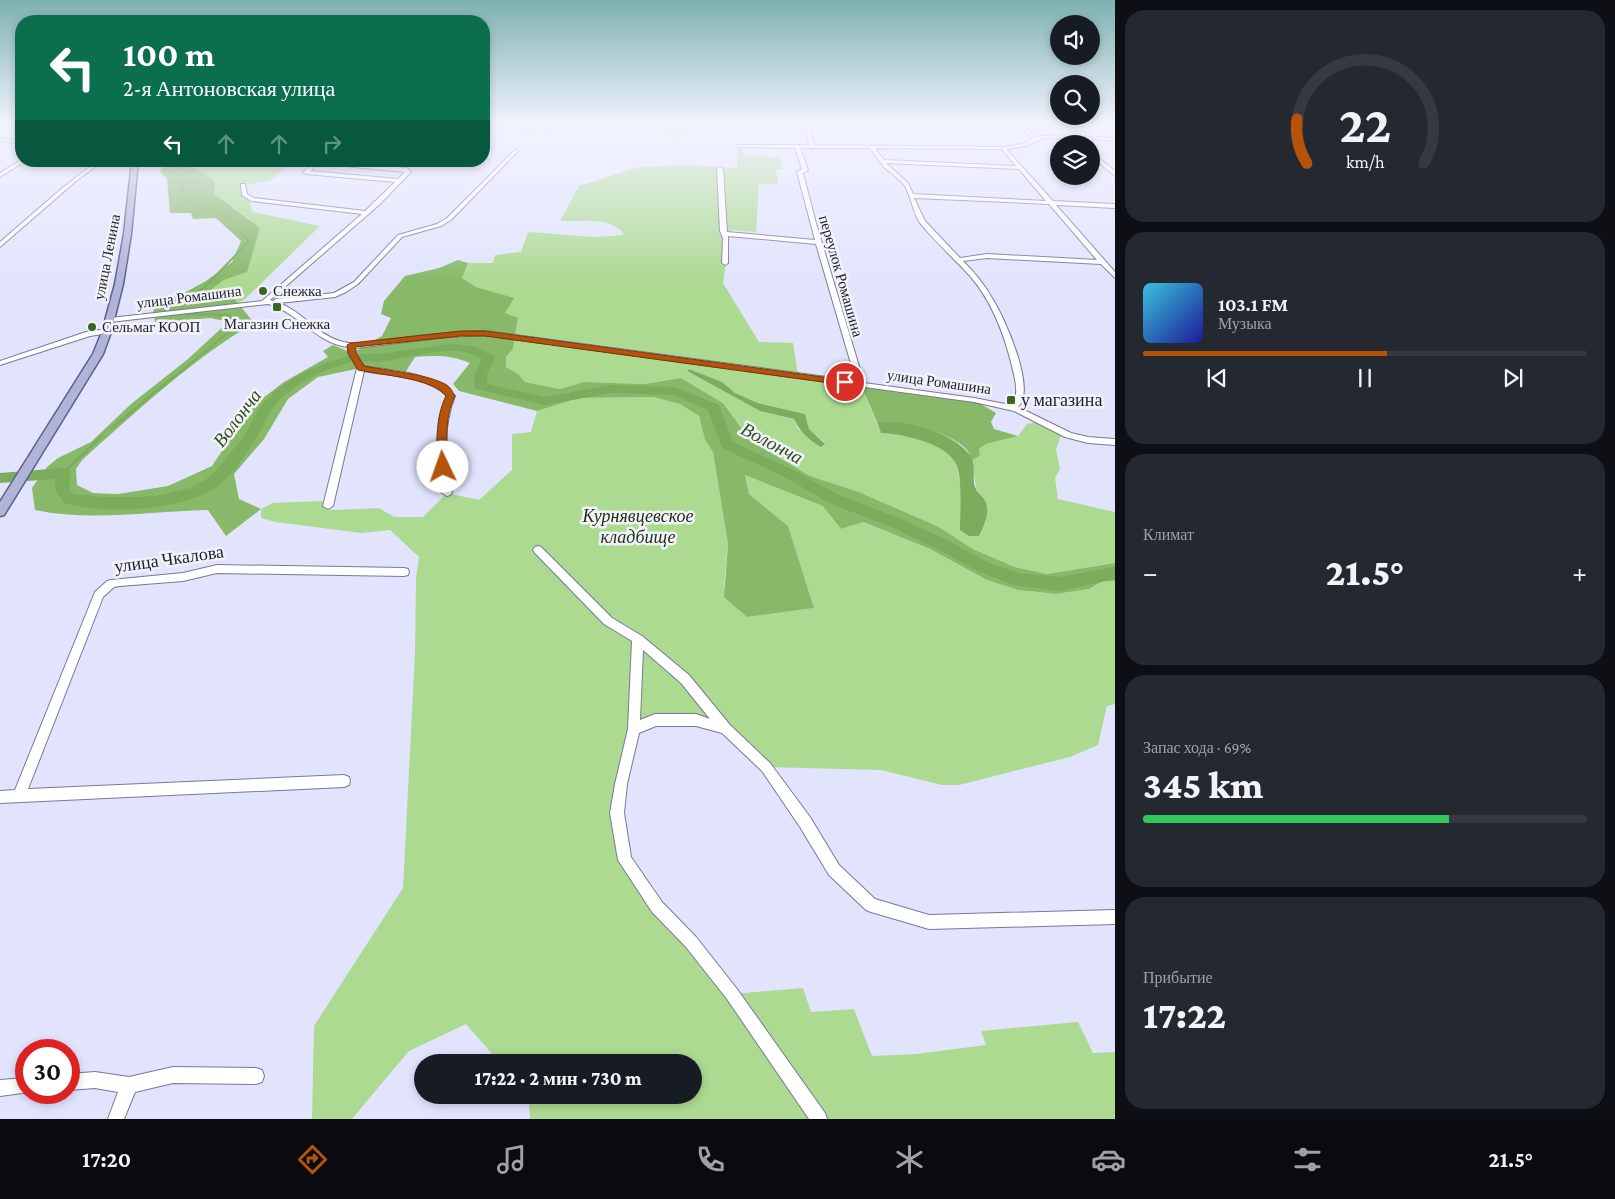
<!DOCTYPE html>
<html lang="ru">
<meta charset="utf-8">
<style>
:root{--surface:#171b24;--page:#242831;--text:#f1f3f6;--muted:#9ea1a6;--line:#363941;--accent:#b45309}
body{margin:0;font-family:"Crimson Pro",serif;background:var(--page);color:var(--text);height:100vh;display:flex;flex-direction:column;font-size:19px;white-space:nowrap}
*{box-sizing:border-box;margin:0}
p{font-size:16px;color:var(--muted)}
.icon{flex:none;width:28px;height:28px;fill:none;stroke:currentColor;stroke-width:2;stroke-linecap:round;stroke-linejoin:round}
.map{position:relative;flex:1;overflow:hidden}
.details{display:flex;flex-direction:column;gap:10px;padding:10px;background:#0d0f14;width:500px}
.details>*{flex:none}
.hud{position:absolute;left:15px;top:15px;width:475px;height:152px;border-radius:20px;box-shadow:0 2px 8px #0003;background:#0b6e4f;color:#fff;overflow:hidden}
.fabs{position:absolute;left:1050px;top:15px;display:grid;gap:10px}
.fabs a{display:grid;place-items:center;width:50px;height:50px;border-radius:50%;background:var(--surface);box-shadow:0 2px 8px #0003;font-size:25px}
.speed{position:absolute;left:15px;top:1039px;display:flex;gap:10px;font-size:25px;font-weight:700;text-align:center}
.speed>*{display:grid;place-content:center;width:65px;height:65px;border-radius:50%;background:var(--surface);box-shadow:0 2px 8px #0003;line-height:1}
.speed .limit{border:8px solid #d22;background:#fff;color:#111}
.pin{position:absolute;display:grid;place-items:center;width:42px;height:42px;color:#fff;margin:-21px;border:2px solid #fff;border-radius:50%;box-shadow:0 1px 5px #0007}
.me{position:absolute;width:55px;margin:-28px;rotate:357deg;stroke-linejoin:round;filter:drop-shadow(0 0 4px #0008)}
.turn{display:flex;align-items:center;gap:18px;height:105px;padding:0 25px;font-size:22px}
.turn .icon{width:65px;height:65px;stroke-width:2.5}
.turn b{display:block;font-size:35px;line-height:42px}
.lanes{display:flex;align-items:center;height:48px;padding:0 25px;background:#0003;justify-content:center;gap:25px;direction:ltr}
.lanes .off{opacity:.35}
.big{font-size:38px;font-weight:800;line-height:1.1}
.details .widget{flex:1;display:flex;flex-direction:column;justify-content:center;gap:8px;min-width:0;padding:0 18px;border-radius:20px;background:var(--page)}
.details .dial{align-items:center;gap:0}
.dial svg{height:130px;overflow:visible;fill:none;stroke:var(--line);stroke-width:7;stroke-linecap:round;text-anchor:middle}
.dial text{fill:var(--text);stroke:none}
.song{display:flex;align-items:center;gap:15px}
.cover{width:60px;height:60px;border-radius:8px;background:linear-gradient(135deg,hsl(190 70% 55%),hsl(240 70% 35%))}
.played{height:5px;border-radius:2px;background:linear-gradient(90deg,var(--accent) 55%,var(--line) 55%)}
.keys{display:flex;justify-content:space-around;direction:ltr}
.heat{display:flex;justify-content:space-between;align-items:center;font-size:28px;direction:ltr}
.charge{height:8px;border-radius:4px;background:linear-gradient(90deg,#34c759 69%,var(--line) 0)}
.trip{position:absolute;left:414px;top:1054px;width:288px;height:50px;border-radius:25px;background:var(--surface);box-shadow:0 2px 8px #0003;font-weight:800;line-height:50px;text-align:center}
.tabs{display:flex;height:80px;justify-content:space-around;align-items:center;background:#090b0e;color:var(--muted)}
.tabs .icon{width:35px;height:35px}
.tabs .active{color:var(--accent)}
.tabs b{font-size:22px;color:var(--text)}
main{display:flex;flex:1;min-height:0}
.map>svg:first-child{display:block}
.green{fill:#acda91;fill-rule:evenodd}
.forest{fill:#87b968}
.water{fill:#7cad5d}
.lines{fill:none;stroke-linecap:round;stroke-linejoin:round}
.stream-far2{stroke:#7cad5d;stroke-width:1}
.stream-far1{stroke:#7cad5d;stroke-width:2}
.stream{stroke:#7cad5d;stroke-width:2.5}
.river{fill:#7cad5d;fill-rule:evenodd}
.minor-casing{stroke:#777996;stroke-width:2}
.major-casing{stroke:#5d5f8b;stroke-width:3}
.minor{fill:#fff;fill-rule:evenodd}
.major{fill:#b2b3d8;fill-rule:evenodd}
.route{fill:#b45309;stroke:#753606}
.poi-dot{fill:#3e6520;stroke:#f2f3fa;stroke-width:2}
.labels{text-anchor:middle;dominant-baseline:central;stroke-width:5;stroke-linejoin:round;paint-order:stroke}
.far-street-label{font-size:15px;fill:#1f202c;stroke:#f2f3fa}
.far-poi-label{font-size:15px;fill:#1f202c;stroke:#f2f3fa;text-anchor:start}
.poi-label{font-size:18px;fill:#1f202c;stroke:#f2f3fa;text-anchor:start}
.park-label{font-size:18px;font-style:italic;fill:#1c2f0e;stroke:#f2f3fa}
.street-label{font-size:18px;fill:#1f202c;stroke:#f2f3fa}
.water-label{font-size:19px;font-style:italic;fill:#305018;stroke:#f2f3fa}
</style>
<main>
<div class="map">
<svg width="1115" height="1119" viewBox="0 0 1115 1119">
<rect width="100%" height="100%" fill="#e2e4fe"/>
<g class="green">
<polygon points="519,125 593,125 561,131 524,134"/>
<polygon points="642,125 686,125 678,140"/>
<path d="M738,146L747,156L780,157L782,169L776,170L778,184H759L756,232L731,230L723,283L759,342L793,343L798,375L861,385L881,433C901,434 934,441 950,454C957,460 958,471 959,480L986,504L976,488L972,460L980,456L979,449L986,444L1018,436L1027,424L1040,422L1062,433L1056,449L1060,469L1055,478L1058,499L1115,512V563L1047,574L1015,567L973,549L939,527L859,492L810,476L751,441L723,403L681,378L644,384L584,382L560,389L525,382L518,374L506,367V357L513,349L518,319L504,313L513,298L476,287L462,278L468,263H493L495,255L521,252L528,232L594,237L624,235C614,216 579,222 560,221L579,186L638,167L690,165L737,168ZM689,369L721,382L735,393L758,403L805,414L809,429L825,443L798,429L794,419L760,411L687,371Z"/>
<polygon points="200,161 293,161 270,181 243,185 253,212 320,226 244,300 238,303 234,298 196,300 224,280 246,272 260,228 214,194 193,167"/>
<polygon points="653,397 680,404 699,416 705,440 713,452 728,544 724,586 747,617 814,608 788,526 749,494 745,474 824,506 841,529 862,522 930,549 987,580 1018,590 1056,594 1089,589 1103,581 1115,581 1115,704 1107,706 1098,745 1070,757 959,785 942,785 881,770 766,767 726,729 696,720 634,729 621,784 625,860 732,994 803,988 811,1012 854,1009 872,1056 916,1054 986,1045 981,1031 1078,1022 1093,1053 1115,1052 1115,1119 530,1119 528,1095 692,1095 692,1062 499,1062 466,1024 409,1051 352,1119 312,1119 314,1026 403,888 415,653 416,579 419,557 390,530 361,533 276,522 261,518 261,509 273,503 322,501 327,509 334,510 379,508 394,517 423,517 447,493 479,500 512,470 512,434 531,432 537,411 579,398"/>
</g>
<g class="forest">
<path d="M166,161H200L193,167L215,181L214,194L260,228L247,272L224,280L197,300L234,298L254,323C191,360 136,412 82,460L76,469L77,485L93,493L118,494L168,486L212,466L251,407L284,382L328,357L323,351L333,345L352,353L382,336L391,318L381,314L384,301L405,276L439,268L458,260L468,263L462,278L476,287L514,298L505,313L518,318L513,349L506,357V367L518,374L525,382L560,389L584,382L644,384L681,378L723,403L751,441L810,476L859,492L939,527L973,549L1015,567L1047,574L1115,563V581H1103L1089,589L1056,594L1018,590L987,580L930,549L863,522L841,529L823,506L745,475L749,494L788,526L814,608L747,617L724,597L728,544L713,452L705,440L699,416L680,404L653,397L579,398L537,411L459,391L453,384L470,363C452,355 433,355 415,357L403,376L361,368L318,377L288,399L264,439L234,474L239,499L261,509L226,536L208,510C151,511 92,522 35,510L32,488L47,467L58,458L91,442L131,404L188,359L228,322L211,318L155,322L153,310L206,281L232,262L241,241L216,218L193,219L191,213H170L167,179L160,171Z"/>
<path d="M861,385L974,400L996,413L991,422L994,429L1018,436L986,444L979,449L980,456L972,460C970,457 969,452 966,449C950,432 900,419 877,422Z"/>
</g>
<g class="water">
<path d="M689,369L722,382L735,393L758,403L805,414L809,429L825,444L821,447C809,440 800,432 794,419L760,411L687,371Z"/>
<path d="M877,422C902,418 957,433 971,457C976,466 972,478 975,487C977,493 984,497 986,503C990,514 983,527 979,536H969L960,530C960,512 963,480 956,464C947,443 902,434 881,433Z"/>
</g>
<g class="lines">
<polyline class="stream-far2" points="191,161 180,169 185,201 228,217 244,236"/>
<g class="stream-far1">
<polyline points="182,309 183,302 205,287 249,241 243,235"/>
<polyline points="172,379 237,325 228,315 181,314"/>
</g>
<g class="stream">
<polyline points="112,428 173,377"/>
<polyline points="63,473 103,435"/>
</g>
<path class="river" d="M452,344L476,347L493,355L495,358L487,374V384L545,397L611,385L675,387L719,405L733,442L791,469L841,496L899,518L951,542L991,564L1020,573L1060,577L1115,567V579L1060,591L1014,585L979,572L939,550L889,526L831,504L781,475L722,448L708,410L673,395L611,393L545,405L476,389C471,378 478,368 482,359C461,345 436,352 413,356C401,357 390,361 379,362C373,362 367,361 360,361C339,363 315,374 297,386C286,393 275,403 268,415C262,426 258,438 250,448C241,462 229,479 215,488C178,511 105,515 64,503L55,490V479L0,483V473L63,468L68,469L70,473L69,489L74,494L103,497H141L160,495L190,488L205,480L215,472L245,435L255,414L267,399L277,389L300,374L326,363L356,354H379Z"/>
<defs>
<g id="minor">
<path d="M806,125H810L814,145L1003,147L1023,144L1032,139L1019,125H1024L1036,137L1044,136L1115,138V140L1044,138L1026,146L1006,149L1053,201L1115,204V208L1056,205L1115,272V278L1101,264L987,258L963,261C974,272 984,284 992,298C1004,316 1037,390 1018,407L1071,433L1088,437L1115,439V445L1088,443L1065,437L1014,411L974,402L485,335L449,337L355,348L356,353L364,366C393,371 434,372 455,396C443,426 444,462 452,493L450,495L447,496L442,493C435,462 434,426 447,396C426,376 392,376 364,371L333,506L328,509L323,506L357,368L348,353V347C315,343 298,312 268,304L110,322L106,320L110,318L262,301L362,214L251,201L242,195L241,184H245L247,194L254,198L365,211L395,182L306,174L303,172L314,163L317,165L310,171L398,179L405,172L323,164L325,161L407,168L411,172L380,204L270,300L273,301L276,299L334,293L354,282L398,235L437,224L447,218L516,149L518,151L451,220L441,226L402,237L358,284L346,292L335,297L279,303C302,311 316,334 340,341C361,348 387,340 408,337C434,334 459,331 485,331L856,381L816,244L728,236V263L725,265L722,263L723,238L720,231L717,169L720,167L723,169L727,232L815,240L797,172L802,169L795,148L738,147L736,146L738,145H809ZM800,148H870C874,154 879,161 884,167C890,173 899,178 904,185C911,195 912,211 920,223C935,242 954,258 970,276C991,300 1003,331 1011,362C1014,375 1019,390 1014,403L1005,404L974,398L864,383L816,223L803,173L808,170ZM875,148L1002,149L1016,166L884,160ZM886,163L1019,169L1046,201L913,194L908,183ZM914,198L1049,204L1097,260L987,254L960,258L925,221Z"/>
<polygon points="0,138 21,142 21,144 0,140"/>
<polygon points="1091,152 1115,171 1115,176 1091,156"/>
<polygon points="21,160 25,161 0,177 0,173"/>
<polygon points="97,161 103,161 76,181 0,247 0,242 60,190"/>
<polygon points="106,329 109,329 109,333 90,336 0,365 0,361 86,332"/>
<path d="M538,546L541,547L612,618L642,636L689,675L730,725L770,763L810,817L839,865L875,899L929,915L1115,910V924L929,929L871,912L866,910L829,875L800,827L762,771L722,733L696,726H656L639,733L627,784L624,813L631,857L662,902L696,937L737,989L825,1113L827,1119H809L727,999L686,947L652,912L618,860L610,813L615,784L628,729L632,641L604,624L535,553L533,550L535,547ZM643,650L681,683L710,719L696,714H655L640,720Z"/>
<polygon points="217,565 404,568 408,569 409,572 408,575 404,576 217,573 183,581 120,586 114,587 103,597 28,789 344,775 349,777 350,781 349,785 344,787 0,803 0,791 15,790 95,592 107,581 111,580 183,573"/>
<polygon points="173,1067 256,1068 262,1070 264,1076 262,1082 256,1084 173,1083 135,1092 124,1119 108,1119 118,1092 95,1088 69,1090 69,1074 95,1072 129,1077"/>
<polygon points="26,1078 26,1092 30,1092 0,1096 0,1080"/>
</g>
<polygon id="major" points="132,161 138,161 131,234 123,284 111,332 103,354 4,515 0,516 0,502 93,354 102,332 115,284 124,234"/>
</defs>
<use href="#minor" class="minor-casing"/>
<use href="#major" class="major-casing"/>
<use href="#minor" class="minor"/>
<use href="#major" class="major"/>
</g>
<linearGradient id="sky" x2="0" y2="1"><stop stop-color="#7db1b0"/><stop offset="0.44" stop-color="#f2f3ff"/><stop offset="1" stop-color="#f2f3ff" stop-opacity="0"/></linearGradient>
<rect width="1115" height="282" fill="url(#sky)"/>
<path class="route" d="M461,331H485L845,380L849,382L845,385L485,336H461L355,347L356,353L364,366C384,370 434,375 448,386C451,388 453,393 455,396C444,418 447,442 448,467L443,470L438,467C437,442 435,418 446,396C433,378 380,375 358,370L348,353L347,345L351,343Z"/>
<g class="poi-dot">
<circle cx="263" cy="291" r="5"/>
<rect x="272" y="302" width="10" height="10" rx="2.5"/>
<circle cx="92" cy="327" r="5"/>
<rect x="1006" y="395" width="10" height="10" rx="2.5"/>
</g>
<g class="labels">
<g class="far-street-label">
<text transform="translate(107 257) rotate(-79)">улица Ленина</text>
<text transform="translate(841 276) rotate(74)">переулок Ромашина</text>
<text transform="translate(189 297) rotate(-7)">улица Ромашина</text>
<text transform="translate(939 382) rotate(8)">улица Ромашина</text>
</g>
<g class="far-poi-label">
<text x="273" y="291">Снежка</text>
<text x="277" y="324" text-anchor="middle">Магазин Снежка</text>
<text x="102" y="327">Сельмаг КООП</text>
</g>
<g class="poi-label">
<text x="1021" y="400">у магазина</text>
</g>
<g class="park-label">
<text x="638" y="516">Курнявцевское<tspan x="638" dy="21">кладбище</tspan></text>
</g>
<g class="street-label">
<text transform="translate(169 559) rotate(-8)">улица Чкалова</text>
</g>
<g class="water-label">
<text transform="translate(237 418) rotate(-53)">Волонча</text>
<text transform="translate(772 443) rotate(28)">Волонча</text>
</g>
</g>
</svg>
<div class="fabs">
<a><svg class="icon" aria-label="sound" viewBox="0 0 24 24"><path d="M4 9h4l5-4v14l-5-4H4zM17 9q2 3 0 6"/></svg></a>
<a><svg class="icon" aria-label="search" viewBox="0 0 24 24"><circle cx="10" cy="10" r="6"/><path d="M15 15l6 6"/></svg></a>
<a><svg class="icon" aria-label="layers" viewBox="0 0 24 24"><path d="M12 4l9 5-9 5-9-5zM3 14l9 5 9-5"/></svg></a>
</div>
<div class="speed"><div class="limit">30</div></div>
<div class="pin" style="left:845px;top:382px;background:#d93025"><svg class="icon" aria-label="arrive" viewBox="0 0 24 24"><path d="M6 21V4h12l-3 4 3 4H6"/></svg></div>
<svg class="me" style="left:443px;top:467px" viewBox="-20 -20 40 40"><circle r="19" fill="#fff"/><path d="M0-13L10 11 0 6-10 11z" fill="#b45309"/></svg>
<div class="trip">17:22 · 2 мин · 730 m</div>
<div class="hud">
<div class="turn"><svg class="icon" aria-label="left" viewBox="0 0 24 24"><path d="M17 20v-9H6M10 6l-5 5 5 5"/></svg><div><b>100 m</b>2-я Антоновская улица</div></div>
<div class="lanes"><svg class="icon" aria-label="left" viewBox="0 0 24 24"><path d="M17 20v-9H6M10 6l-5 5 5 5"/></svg><svg class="icon off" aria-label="ahead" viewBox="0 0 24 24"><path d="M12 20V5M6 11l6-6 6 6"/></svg><svg class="icon off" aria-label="ahead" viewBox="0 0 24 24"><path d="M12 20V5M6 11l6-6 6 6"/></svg><svg class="icon off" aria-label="right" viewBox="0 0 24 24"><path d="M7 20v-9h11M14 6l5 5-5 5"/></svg></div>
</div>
</div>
<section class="details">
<div class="widget dial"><svg viewBox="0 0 100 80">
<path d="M14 69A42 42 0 1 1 86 69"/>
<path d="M14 69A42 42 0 0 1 8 42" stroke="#b45309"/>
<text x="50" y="56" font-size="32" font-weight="700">22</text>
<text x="50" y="72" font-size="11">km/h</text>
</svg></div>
<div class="widget">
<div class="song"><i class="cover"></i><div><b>103.1 FM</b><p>Музыка</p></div></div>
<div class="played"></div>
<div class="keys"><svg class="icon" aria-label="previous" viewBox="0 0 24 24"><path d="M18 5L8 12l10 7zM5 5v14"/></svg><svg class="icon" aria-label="pause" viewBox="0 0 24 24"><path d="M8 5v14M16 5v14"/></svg><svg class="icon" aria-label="next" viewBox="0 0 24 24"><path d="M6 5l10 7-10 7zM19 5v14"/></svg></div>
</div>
<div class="widget"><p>Климат</p>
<div class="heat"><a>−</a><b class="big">21.5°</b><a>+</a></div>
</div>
<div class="widget"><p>Запас хода · 69%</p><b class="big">345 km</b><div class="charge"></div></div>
<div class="widget"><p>Прибытие</p><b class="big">17:22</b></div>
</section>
</main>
<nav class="tabs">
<b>17:20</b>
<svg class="icon active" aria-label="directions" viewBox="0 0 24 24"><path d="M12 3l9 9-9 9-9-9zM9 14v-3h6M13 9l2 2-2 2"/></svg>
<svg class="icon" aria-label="music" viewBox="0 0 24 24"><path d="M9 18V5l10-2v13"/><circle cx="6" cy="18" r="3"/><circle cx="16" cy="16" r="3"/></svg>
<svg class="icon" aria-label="phone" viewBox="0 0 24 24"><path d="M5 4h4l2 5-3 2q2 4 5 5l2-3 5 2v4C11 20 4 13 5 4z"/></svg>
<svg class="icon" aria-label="climate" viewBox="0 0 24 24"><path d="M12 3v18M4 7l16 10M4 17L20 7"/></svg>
<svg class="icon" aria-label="car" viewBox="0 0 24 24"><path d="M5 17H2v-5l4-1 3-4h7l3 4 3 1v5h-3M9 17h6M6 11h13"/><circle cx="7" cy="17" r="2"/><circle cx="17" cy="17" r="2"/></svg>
<svg class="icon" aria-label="filters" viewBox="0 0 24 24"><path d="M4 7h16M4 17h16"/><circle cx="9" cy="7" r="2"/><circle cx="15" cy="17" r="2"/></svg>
<b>21.5°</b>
</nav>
